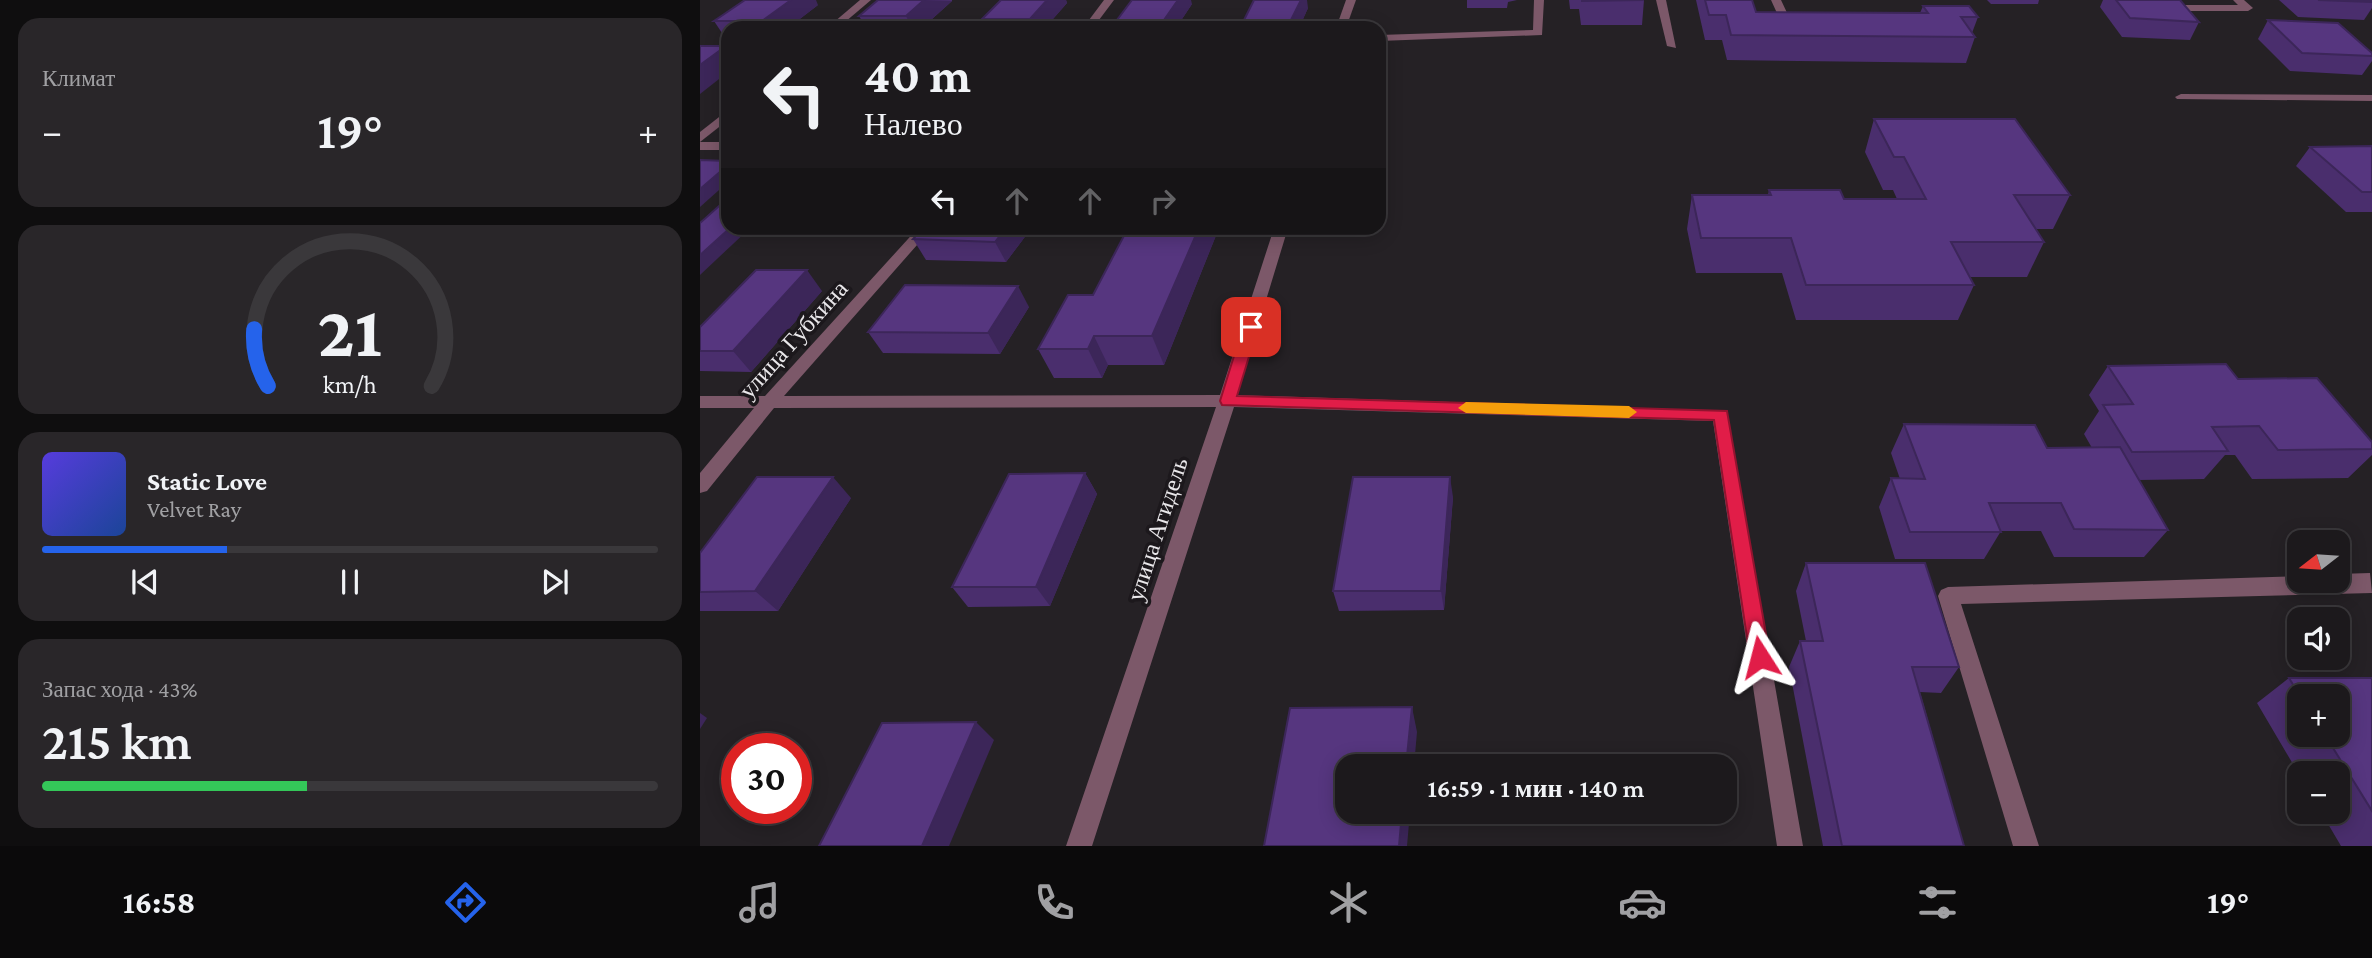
<!DOCTYPE html>
<html lang="ru">
<meta charset="utf-8">
<style>
:root{--surface:#1c191c;--page:#292629;--text:#f1f3f6;--muted:#a0a0a3;--line:#3a383b;--accent:#2563eb}
body{margin:0;font-family:"Crimson Pro",serif;background:var(--page);color:var(--text);height:100vh;display:flex;flex-direction:column;font-size:26px;white-space:nowrap}
*{box-sizing:border-box;margin:0}
p{font-size:23px;color:var(--muted)}
.icon{flex:none;width:38px;height:38px;fill:none;stroke:currentColor;stroke-width:2;stroke-linecap:round;stroke-linejoin:round}
.map{position:relative;flex:1;overflow:hidden}
.sheet{display:flex;flex-direction:column;gap:18px;padding:18px;background:#0f0e0f;width:700px}
.sheet>*{flex:none}
.guide{position:absolute;left:21px;top:21px;width:665px;height:214px;border-radius:21px;box-shadow:0 4px 18px #0003,0 0 0 2px var(--line);background:#1c191c;color:var(--text);overflow:hidden}
.needle{width:46px;rotate:253deg}
.buttons{position:absolute;left:1587px;top:530px;display:grid;gap:14px}
.buttons a{display:grid;place-items:center;width:63px;height:63px;border-radius:14px;background:var(--surface);box-shadow:0 4px 18px #0003,0 0 0 2px var(--line);font-size:35px}
.speed{position:absolute;left:21px;top:733px;display:flex;gap:14px;font-size:35px;font-weight:700;text-align:center}
.speed>*{display:grid;place-content:center;width:91px;height:91px;border-radius:50%;background:var(--surface);box-shadow:0 4px 18px #0003,0 0 0 2px var(--line);line-height:1}
.speed .limit{border:10px solid #d22;background:#fff;color:#111}
.pin{position:absolute;display:grid;place-items:center;width:60px;height:60px;color:#fff;margin:-30px;border-radius:14px;box-shadow:0 4px 10px #0006}
.me{position:absolute;width:77px;margin:-38px;rotate:351deg;stroke-linejoin:round;filter:drop-shadow(0 0 5px #0008)}
.turn{display:flex;align-items:center;gap:24px;height:147px;padding:0 28px;font-size:32px}
.turn .icon{width:91px;height:91px;stroke-width:2.5}
.turn b{display:block;font-size:49px;line-height:60px}
.lanes{display:flex;align-items:center;height:66px;padding:0 28px;background:#0003;justify-content:center;gap:35px;direction:ltr}
.lanes .off{opacity:.35}
.big{font-size:52px;font-weight:600;line-height:1.1}
.sheet .tile{flex:1;display:flex;flex-direction:column;justify-content:center;gap:10px;min-width:0;padding:0 24px;border-radius:21px;background:var(--page)}
.sheet .dial{align-items:center;gap:0}
.dial svg{height:182px;overflow:visible;fill:none;stroke:var(--line);stroke-width:7;stroke-linecap:round;text-anchor:middle}
.dial text{fill:var(--text);stroke:none}
.song{display:flex;align-items:center;gap:21px}
.cover{width:84px;height:84px;border-radius:10px;background:linear-gradient(135deg,hsl(250 70% 55%),hsl(220 70% 35%))}
.played{height:7px;border-radius:4px;background:linear-gradient(90deg,var(--accent) 30%,var(--line) 30%)}
.keys{display:flex;justify-content:space-around;direction:ltr}
.heat{display:flex;justify-content:space-between;align-items:center;font-size:38px;direction:ltr}
.charge{height:10px;border-radius:5px;background:linear-gradient(90deg,#34c759 43%,var(--line) 0)}
.trip{position:absolute;left:635px;top:754px;width:402px;height:70px;border-radius:21px;background:var(--surface);box-shadow:0 4px 18px #0003,0 0 0 2px var(--line);font-weight:600;line-height:70px;text-align:center}
.dock{display:flex;height:112px;justify-content:space-around;align-items:center;background:#0b0a0b;color:var(--muted)}
.dock .icon{width:49px;height:49px}
.dock .on{color:var(--accent)}
.dock b{font-size:32px;color:var(--text)}
main{display:flex;flex:1;min-height:0}
.map>svg:first-child{display:block}
.lines{fill:none;stroke-linecap:round;stroke-linejoin:round}
.minor{fill:#7c5869;fill-rule:evenodd}
.wall{fill:#4a2e6d;fill-rule:evenodd}
.shaded-wall{fill:#3c2659}
.building{fill:#56367f;stroke:#3c2659;stroke-width:2}
.route{fill:#e11d48;stroke:#92132f;stroke-width:2}
.slow{fill:#f59e0b}
.labels{text-anchor:middle;dominant-baseline:central;stroke-width:7;stroke-linejoin:round;paint-order:stroke}
.street-label{font-size:24px;fill:#e9e7ea;stroke:#1c181c}
</style>
<main>
<section class="sheet">
<div class="tile"><p>Климат</p>
<div class="heat"><a>−</a><b class="big">19°</b><a>+</a></div>
</div>
<div class="tile dial"><svg viewBox="0 0 100 80">
<path d="M14 69A42 42 0 1 1 86 69"/>
<path d="M14 69A42 42 0 0 1 8 44" stroke="#2563eb"/>
<text x="50" y="56" font-size="32" font-weight="700">21</text>
<text x="50" y="72" font-size="11">km/h</text>
</svg></div>
<div class="tile">
<div class="song"><i class="cover"></i><div><b>Static Love</b><p>Velvet Ray</p></div></div>
<div class="played"></div>
<div class="keys"><svg class="icon" aria-label="previous" viewBox="0 0 24 24"><path d="M18 5L8 12l10 7zM5 5v14"/></svg><svg class="icon" aria-label="pause" viewBox="0 0 24 24"><path d="M8 5v14M16 5v14"/></svg><svg class="icon" aria-label="next" viewBox="0 0 24 24"><path d="M6 5l10 7-10 7zM19 5v14"/></svg></div>
</div>
<div class="tile"><p>Запас хода · 43%</p><b class="big">215 km</b><div class="charge"></div></div>
</section>
<div class="map">
<svg width="1672" height="846" viewBox="0 0 1672 846">
<rect width="100%" height="100%" fill="#252125"/>
<g class="lines">
<g class="minor">
<polygon points="160,0 171,0 138,28 127,28"/>
<polygon points="404,0 414,0 393,28 383,28"/>
<polygon points="646,0 656,0 646,28 636,28"/>
<polygon points="834,0 844,0 842,35 679,41 679,35 833,30"/>
<polygon points="956,0 966,0 976,48 967,46"/>
<polygon points="1071,0 1081,0 1089,17 1103,20 1098,23 1081,22"/>
<polygon points="1533,0 1544,0 1553,8 1548,11 1483,11 1478,8 1483,5 1538,5"/>
<polygon points="1481,94 1672,95 1672,101 1477,99 1475,97"/>
<polygon points="28,110 28,120 0,142 0,132"/>
<rect x="0" y="142" width="28" height="8"/>
<polygon points="218,228 232,228 84,396 520,395 574,228 588,228 537,395 1027,411 1103,846 1077,846 1013,421 534,407 392,846 366,846 516,407 74,408 7,491 0,493 0,473 54,408 0,408 0,396 65,396"/>
<polygon points="1670,573 1672,593 1261,604 1339,846 1313,846 1238,596 1241,590 1248,587 1600,576 1600,581 1638,581 1638,574"/>
</g>
</g>
<g class="wall">
<polygon points="178,0 252,0 252,1 222,28 166,28 159,16"/>
<polygon points="301,0 366,0 367,3 345,28 287,28 282,19"/>
<polygon points="767,0 817,0 808,2 807,8 767,8"/>
<polygon points="869,0 944,0 942,25 881,25 879,9 870,9"/>
<polygon points="996,0 1052,0 1056,12 1220,13 1223,6 1278,17 1272,33 1275,37 1266,63 1027,60 1022,40 1005,40"/>
<polygon points="1287,0 1339,0 1338,4 1291,4"/>
<polygon points="1403,0 1480,0 1499,22 1490,40 1422,37 1400,7"/>
<polygon points="1579,0 1672,0 1672,8 1664,20 1598,17"/>
<polygon points="492,4 476,28 420,28 417,20"/>
<polygon points="118,5 88,28 28,28 28,39 26,39 14,21"/>
<polygon points="608,8 599,28 543,28 542,24"/>
<polygon points="1568,20 1672,53 1672,61 1662,75 1590,71 1558,39"/>
<polygon points="1174,119 1370,195 1353,229 1336,229 1344,242 1327,277 1269,277 1274,285 1258,320 1096,320 1082,273 996,273 987,229 992,195 1068,195 1069,190 1144,199 1197,199 1193,190 1183,190 1165,152"/>
<polygon points="1672,146 1672,212 1646,212 1596,166 1610,147"/>
<polygon points="428,228 519,228 464,365 408,365 402,378 354,378 338,349 393,295"/>
<polygon points="330,230 306,262 226,260 213,239"/>
<polygon points="122,291 51,372 0,371 0,327"/>
<polygon points="329,307 300,354 183,353 168,332"/>
<polygon points="1408,366 1538,379 1672,442 1672,455 1648,478 1552,479 1535,455 1525,455 1504,479 1439,480 1468,530 1444,557 1354,557 1341,531 1301,531 1284,559 1195,559 1179,507 1191,478 1200,479 1191,453 1204,424 1347,448 1392,448 1384,434 1399,411 1389,395"/>
<polygon points="385,473 397,494 350,606 268,607 252,587"/>
<polygon points="753,497 744,610 639,611 633,591"/>
<polygon points="151,498 78,611 0,611 0,553"/>
<polygon points="1106,563 1259,667 1241,693 1220,692 1264,846 1123,846 1089,667 1100,641 1106,641 1096,591"/>
<path d="M1589,678H1672V846H1641L1621,812H1638V774H1600V776L1557,703ZM1600,696H1638V735H1600Z"/>
</g>
<g class="shaded-wall">
<polygon points="91,0 116,0 118,5 88,28 66,28 62,21"/>
<polygon points="224,0 252,1 222,28 212,28 206,16"/>
<polygon points="347,0 366,0 367,3 345,28 333,28 330,19"/>
<polygon points="478,0 491,0 492,4 476,28 467,28 464,20"/>
<polygon points="601,0 607,0 608,8 599,28 590,28 589,24"/>
<polygon points="26,46 28,50 28,72 0,94 0,65"/>
<polygon points="28,165 28,182 0,207 0,189"/>
<polygon points="30,228 50,228 0,275 0,255"/>
<polygon points="306,228 328,228 330,230 306,262 295,242"/>
<polygon points="499,228 519,228 464,365 452,336"/>
<polygon points="107,270 122,291 51,372 33,351"/>
<polygon points="318,286 329,307 300,354 288,333"/>
<polygon points="394,336 408,365 402,378 388,349"/>
<polygon points="385,473 397,494 350,606 336,587"/>
<polygon points="133,477 151,498 78,611 55,591"/>
<polygon points="750,477 753,497 744,610 741,591"/>
<polygon points="712,707 717,732 714,766 706,766"/>
<polygon points="0,713 7,718 0,729"/>
<polygon points="276,722 294,740 249,846 222,846"/>
<polygon points="702,812 710,812 707,846 699,846"/>
</g>
<g class="building">
<polygon points="45,0 91,0 62,21 14,21"/>
<polygon points="178,0 224,0 206,16 159,16"/>
<polygon points="301,0 347,0 330,19 282,19"/>
<polygon points="432,0 478,0 464,20 417,20"/>
<polygon points="554,0 601,0 589,24 542,24"/>
<polygon points="882,0 944,0 882,1"/>
<polygon points="1005,0 1052,0 1056,12 1228,13 1223,6 1269,6 1278,17 1261,17 1275,37 1031,35 1026,15 1009,15"/>
<polygon points="1416,0 1480,0 1499,22 1430,18"/>
<polygon points="1618,0 1672,0 1672,2"/>
<polygon points="1568,20 1638,23 1672,53 1672,56 1602,53"/>
<polygon points="0,46 26,46 0,65"/>
<polygon points="1174,119 1315,119 1370,195 1314,195 1344,242 1251,242 1274,285 1106,285 1091,238 1001,238 992,195 1071,195 1069,190 1140,190 1144,199 1226,199 1204,157 1194,157"/>
<polygon points="1672,146 1672,192 1662,192 1610,147"/>
<polygon points="0,160 28,161 28,165 0,189"/>
<polygon points="28,198 28,228 30,228 0,255 0,223"/>
<polygon points="223,228 306,228 295,242 213,239"/>
<polygon points="428,228 499,228 452,336 394,336 388,349 338,349 368,295 393,295"/>
<polygon points="56,270 107,270 33,351 0,351 0,327"/>
<polygon points="205,285 318,286 288,333 168,332"/>
<polygon points="1526,364 1538,379 1617,378 1672,442 1672,449 1578,450 1559,426 1512,427 1528,451 1432,452 1403,405 1433,404 1408,366"/>
<polygon points="1204,424 1335,425 1347,448 1420,447 1468,530 1374,529 1361,503 1289,503 1301,532 1210,532 1191,478 1225,479"/>
<polygon points="385,473 336,587 252,587 309,474"/>
<polygon points="57,477 133,477 55,591 0,592 0,553"/>
<polygon points="653,477 750,477 741,591 633,591"/>
<polygon points="1106,563 1225,563 1259,667 1212,667 1264,846 1142,846 1100,641 1123,641"/>
<polygon points="1589,678 1672,678 1672,811 1625,735 1638,735 1638,696 1600,696"/>
<polygon points="712,707 706,766 648,766 648,812 702,812 699,846 564,846 590,708"/>
<polygon points="276,722 222,846 119,846 182,723"/>
</g>
<polygon class="route" points="551,322 558,327 537,396 1027,411 1070,657 1067,664 1060,666 1053,664 1050,657 1014,420 522,405 520,401 543,327"/>
<polygon class="slow" points="766,402 929,406 937,412 929,418 766,413 758,408"/>
<g class="labels">
<g class="street-label">
<text transform="translate(93 339) rotate(-48)">улица Губкина</text>
<text transform="translate(457 529) rotate(-72)">улица Агидель</text>
</g>
</g>
</svg>
<div class="buttons">
<a><svg class="needle" viewBox="-14 -14 28 28"><path d="M0-13l5 13h-10z" fill="#e53935"/><path d="M0 13l5-13h-10z" fill="#a0a0a3"/></svg></a>
<a><svg class="icon" aria-label="sound" viewBox="0 0 24 24"><path d="M4 9h4l5-4v14l-5-4H4zM17 9q2 3 0 6"/></svg></a>
<a>+</a>
<a>−</a>
</div>
<div class="speed"><div class="limit">30</div></div>
<div class="pin" style="left:551px;top:327px;background:#d93025"><svg class="icon" aria-label="arrive" viewBox="0 0 24 24"><path d="M6 21V4h12l-3 4 3 4H6"/></svg></div>
<svg class="me" style="left:1060px;top:657px" viewBox="-20 -20 40 40"><path d="M0-17L14 15 0 8-14 15z" fill="#e11d48" stroke="#fff" stroke-width="4"/></svg>
<div class="trip">16:59 · 1 мин · 140 m</div>
<div class="guide">
<div class="turn"><svg class="icon" aria-label="left" viewBox="0 0 24 24"><path d="M17 20v-9H6M10 6l-5 5 5 5"/></svg><div><b>40 m</b>Налево</div></div>
<div class="lanes"><svg class="icon" aria-label="left" viewBox="0 0 24 24"><path d="M17 20v-9H6M10 6l-5 5 5 5"/></svg><svg class="icon off" aria-label="ahead" viewBox="0 0 24 24"><path d="M12 20V5M6 11l6-6 6 6"/></svg><svg class="icon off" aria-label="ahead" viewBox="0 0 24 24"><path d="M12 20V5M6 11l6-6 6 6"/></svg><svg class="icon off" aria-label="right" viewBox="0 0 24 24"><path d="M7 20v-9h11M14 6l5 5-5 5"/></svg></div>
</div>
</div>
</main>
<nav class="dock">
<b>16:58</b>
<svg class="icon on" aria-label="directions" viewBox="0 0 24 24"><path d="M12 3l9 9-9 9-9-9zM9 14v-3h6M13 9l2 2-2 2"/></svg>
<svg class="icon" aria-label="music" viewBox="0 0 24 24"><path d="M9 18V5l10-2v13"/><circle cx="6" cy="18" r="3"/><circle cx="16" cy="16" r="3"/></svg>
<svg class="icon" aria-label="phone" viewBox="0 0 24 24"><path d="M5 4h4l2 5-3 2q2 4 5 5l2-3 5 2v4C11 20 4 13 5 4z"/></svg>
<svg class="icon" aria-label="climate" viewBox="0 0 24 24"><path d="M12 3v18M4 7l16 10M4 17L20 7"/></svg>
<svg class="icon" aria-label="car" viewBox="0 0 24 24"><path d="M5 17H2v-5l4-1 3-4h7l3 4 3 1v5h-3M9 17h6M6 11h13"/><circle cx="7" cy="17" r="2"/><circle cx="17" cy="17" r="2"/></svg>
<svg class="icon" aria-label="filters" viewBox="0 0 24 24"><path d="M4 7h16M4 17h16"/><circle cx="9" cy="7" r="2"/><circle cx="15" cy="17" r="2"/></svg>
<b>19°</b>
</nav>
